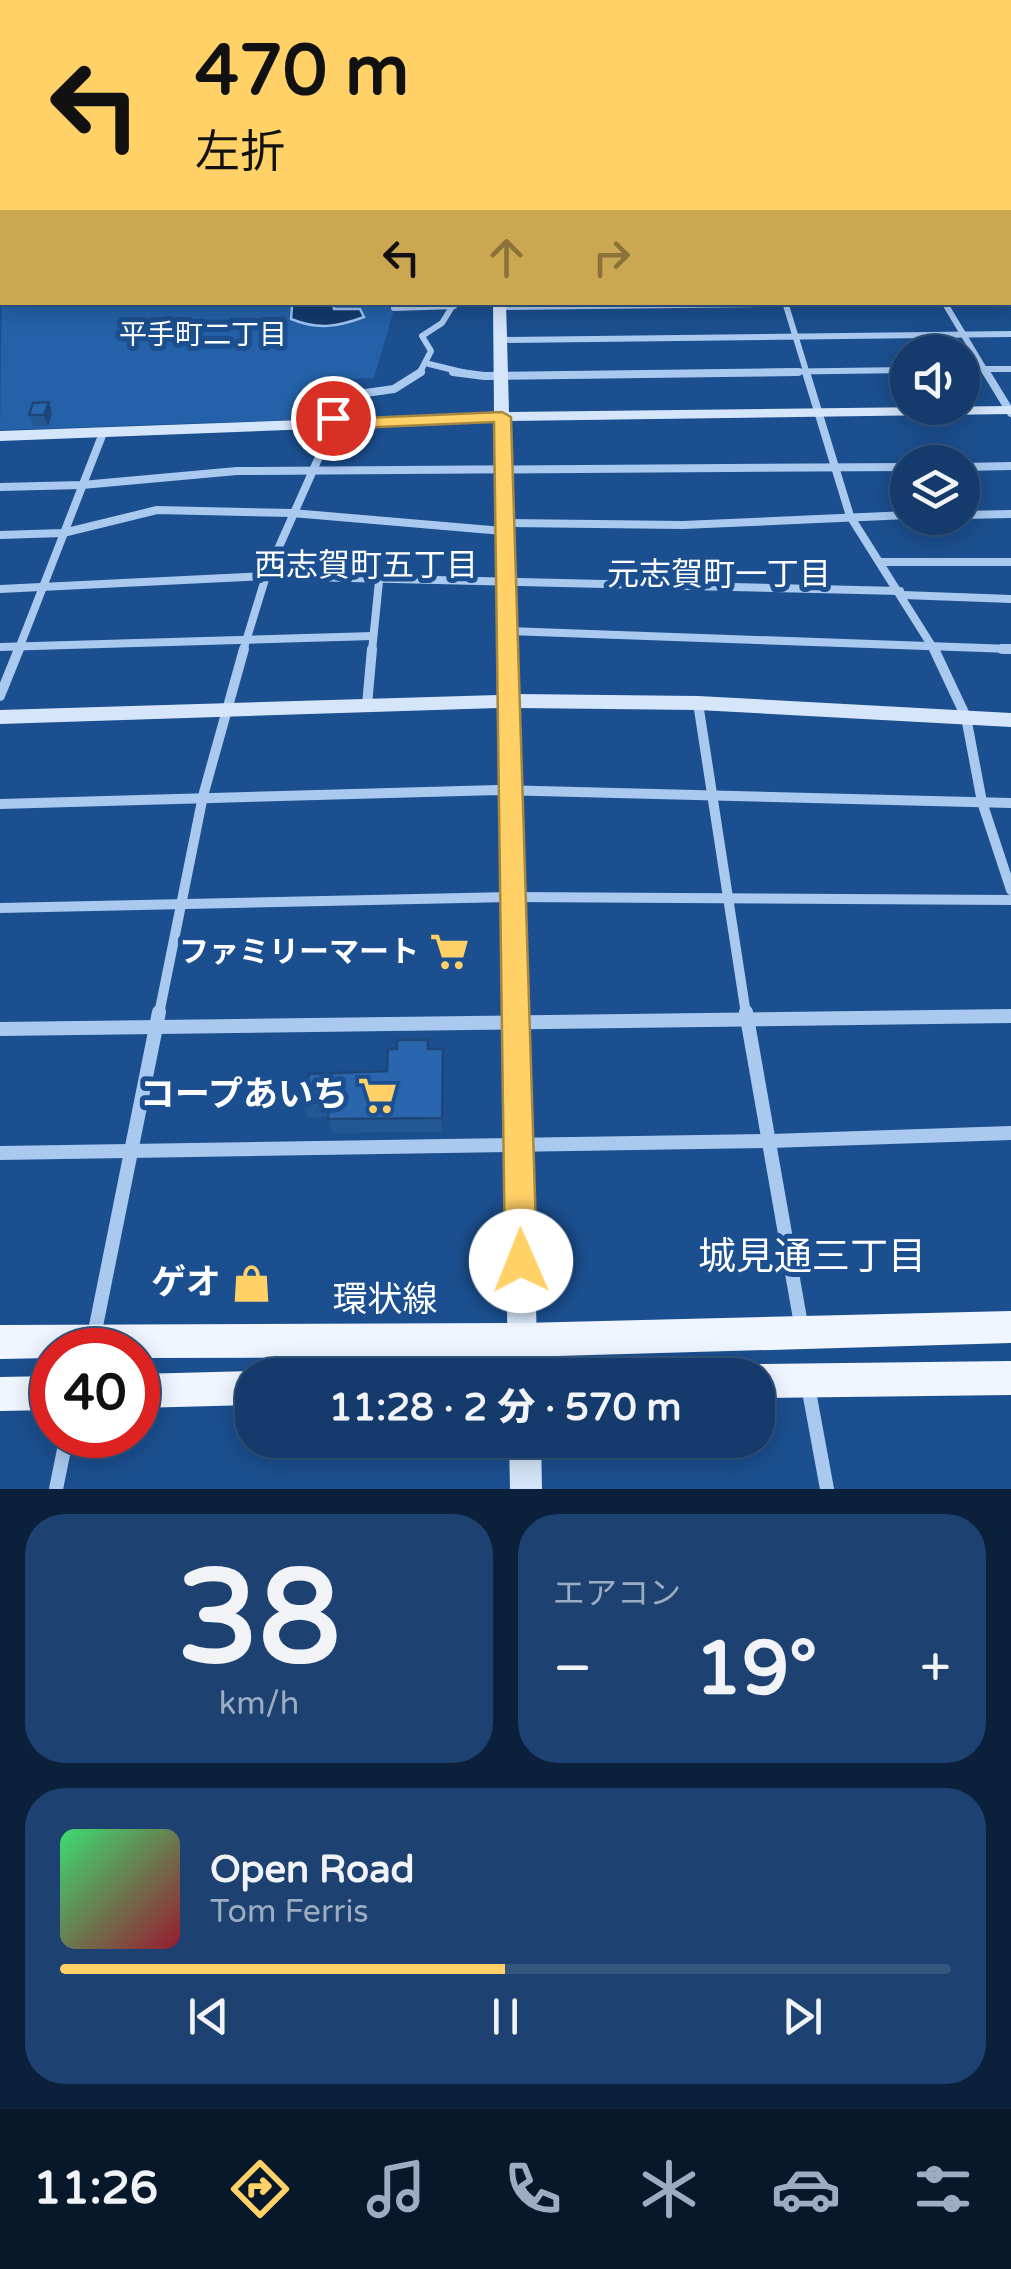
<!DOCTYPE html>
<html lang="ja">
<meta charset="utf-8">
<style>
:root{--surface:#143b6b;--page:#1d4271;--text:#f1f3f6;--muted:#9dadc1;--line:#33557e;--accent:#ffd166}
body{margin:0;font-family:"Varela Round","Noto Sans JP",sans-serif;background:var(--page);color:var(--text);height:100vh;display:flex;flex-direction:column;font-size:38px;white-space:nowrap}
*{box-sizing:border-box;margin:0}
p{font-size:32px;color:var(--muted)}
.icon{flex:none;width:55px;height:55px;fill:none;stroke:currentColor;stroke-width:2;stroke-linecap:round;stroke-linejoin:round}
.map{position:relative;height:1489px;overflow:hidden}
.details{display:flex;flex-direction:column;gap:25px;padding:25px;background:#0b203b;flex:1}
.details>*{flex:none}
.top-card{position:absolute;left:0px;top:0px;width:1012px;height:305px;box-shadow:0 5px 25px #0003,0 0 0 2px var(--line);background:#ffd166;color:#111;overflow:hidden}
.tools{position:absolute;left:890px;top:335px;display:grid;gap:20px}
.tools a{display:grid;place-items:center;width:90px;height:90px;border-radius:50%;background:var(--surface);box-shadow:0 5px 25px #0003,0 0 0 2px var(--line);font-size:50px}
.speed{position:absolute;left:30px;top:1328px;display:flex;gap:20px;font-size:50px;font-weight:700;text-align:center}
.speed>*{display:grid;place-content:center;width:130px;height:130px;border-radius:50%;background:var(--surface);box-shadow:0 5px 25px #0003,0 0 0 2px var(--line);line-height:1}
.speed .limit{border:15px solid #d22;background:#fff;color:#111}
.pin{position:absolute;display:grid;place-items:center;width:85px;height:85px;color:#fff;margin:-42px;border:5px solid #fff;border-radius:50%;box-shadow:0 2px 10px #0007}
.me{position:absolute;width:110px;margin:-55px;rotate:359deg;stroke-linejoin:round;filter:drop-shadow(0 0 8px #0008)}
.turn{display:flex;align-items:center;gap:35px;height:210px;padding:0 30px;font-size:45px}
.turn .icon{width:130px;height:130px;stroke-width:2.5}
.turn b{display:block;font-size:70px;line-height:85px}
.lanes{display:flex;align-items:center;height:95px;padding:0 30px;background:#0003;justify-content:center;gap:50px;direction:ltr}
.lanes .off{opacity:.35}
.big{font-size:75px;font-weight:800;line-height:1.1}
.details .widget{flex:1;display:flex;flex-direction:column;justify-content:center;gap:15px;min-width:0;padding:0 35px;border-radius:40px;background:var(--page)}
.details .dial{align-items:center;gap:0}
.dial b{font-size:130px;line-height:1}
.song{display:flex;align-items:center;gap:30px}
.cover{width:120px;height:120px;border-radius:15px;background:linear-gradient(135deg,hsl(140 70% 55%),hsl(350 70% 35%))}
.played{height:10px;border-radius:5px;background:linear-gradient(90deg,var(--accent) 50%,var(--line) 50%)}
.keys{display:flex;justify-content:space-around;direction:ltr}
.heat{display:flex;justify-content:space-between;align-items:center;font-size:55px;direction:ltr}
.details .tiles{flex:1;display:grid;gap:25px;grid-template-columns:1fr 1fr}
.widget:last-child{grid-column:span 2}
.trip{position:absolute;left:235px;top:1358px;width:540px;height:100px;border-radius:40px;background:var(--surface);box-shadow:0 5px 25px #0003,0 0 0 2px var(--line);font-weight:800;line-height:100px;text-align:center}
.dock{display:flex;height:160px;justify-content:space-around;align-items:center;background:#08182b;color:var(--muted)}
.dock .icon{width:70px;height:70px}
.dock .current{color:var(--accent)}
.dock b{font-size:45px;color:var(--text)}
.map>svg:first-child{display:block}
.green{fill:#2461a8}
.water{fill:#123a6d;stroke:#9cc4f0;stroke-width:2.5}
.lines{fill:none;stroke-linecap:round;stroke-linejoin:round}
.street-far4{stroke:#a9c9ee;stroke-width:5}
.street-far3{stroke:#a9c9ee;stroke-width:6}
.street-far2{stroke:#a9c9ee;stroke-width:8}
.street-far1{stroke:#a9c9ee;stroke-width:10}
.street{stroke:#a9c9ee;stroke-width:14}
.secondary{fill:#d6e6fa;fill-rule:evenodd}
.primary{fill:#f0f6ff;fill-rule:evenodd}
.highway{fill:#fff;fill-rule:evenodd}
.wall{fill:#245895}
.shaded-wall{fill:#1d4779}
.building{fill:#2a66ad;stroke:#1d4779;stroke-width:2.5}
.route{fill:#ffd166;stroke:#a68842;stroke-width:2.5}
.labels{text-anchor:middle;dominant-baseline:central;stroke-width:10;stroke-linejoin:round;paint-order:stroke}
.far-neighbourhood-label{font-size:28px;fill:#fff;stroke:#1b4f8f}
.poi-label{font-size:30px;font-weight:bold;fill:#fff;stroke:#1b4f8f;text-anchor:end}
.neighbourhood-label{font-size:32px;fill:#fff;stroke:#1b4f8f}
.near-poi-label{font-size:35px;font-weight:bold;fill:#fff;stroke:#1b4f8f;text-anchor:end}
.near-street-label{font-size:35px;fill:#fff;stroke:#1b4f8f}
.near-neighbourhood-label{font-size:38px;fill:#fff;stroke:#1b4f8f}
</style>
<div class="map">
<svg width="1011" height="1489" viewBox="0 0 1011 1489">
<rect width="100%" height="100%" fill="#1b4f8f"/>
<polygon class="green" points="2,277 2,302 396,303 374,378 349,379 344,394 334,394 328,413 321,419 0,430"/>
<path class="water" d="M287,303H333L334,309H360L364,317C337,327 318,330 291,319L292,307Z"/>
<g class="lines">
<g class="street-far4">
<polyline points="53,0 75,2"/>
<polyline points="99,0 120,2"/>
<polyline points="182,1 197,2"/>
<polyline points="587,2 654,0"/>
<polyline points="909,2 915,2"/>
</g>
<g class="street-far3">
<polyline points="785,302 807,374"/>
<polyline points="499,307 944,302 987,374"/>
<polyline points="394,308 454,306"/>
<polyline points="499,340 1011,334"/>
<polyline points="429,364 470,374"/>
<polyline points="962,369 1011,369"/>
<polyline points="419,374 431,351 422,336 442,323 455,302"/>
<polyline points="621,374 908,370"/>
</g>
<g class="street-far2">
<polyline points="453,372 484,376 798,372"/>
<polyline points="806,372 850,516 935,651"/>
<polyline points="986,372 1011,413"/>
<polyline points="962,467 1011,466"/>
<polyline points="0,487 82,485 237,471 908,467"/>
<polyline points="962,515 1011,514"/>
<polyline points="504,523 683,525 908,515"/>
<polyline points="0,535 63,533 157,510 292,513 503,531"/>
<polyline points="881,562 1011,562"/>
<polyline points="0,589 266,576 900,591"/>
<polyline points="903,595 1011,599"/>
<polyline points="506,631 1011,649"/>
<polyline points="0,647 373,636"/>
<polyline points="18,651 103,433"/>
<polyline points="243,651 266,576 331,430 337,397 394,389 421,372"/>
<polyline points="372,651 379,581"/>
</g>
<g class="street-far1">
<polyline points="934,649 966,717 982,802 1011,890"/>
<polyline points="1002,649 1011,649"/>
<polyline points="0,696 19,649"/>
<polyline points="698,703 746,1014"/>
<polyline points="367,705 372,649"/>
<polyline points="0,804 498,790 1011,803"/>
<polyline points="0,908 512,897 1011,900"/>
<polyline points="159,1014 203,796 244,649"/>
</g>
<g class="street">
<polyline points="746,1012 802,1330"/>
<polyline points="0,1029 1011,1016"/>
<polyline points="0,1153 770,1141 1011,1133"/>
<polyline points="94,1336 159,1012"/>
<polyline points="808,1386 827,1489"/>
<polyline points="56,1489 67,1435"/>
</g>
<g class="secondary">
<polygon points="409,0 417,0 418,2 410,2"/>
<rect x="1010" y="23" width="1" height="6"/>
<rect x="0" y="91" width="2" height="6"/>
<rect x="0" y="187" width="2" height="6"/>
<rect x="1010" y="239" width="1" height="8"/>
<polygon points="2,241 2,252 0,253 0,242"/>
<rect x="0" y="269" width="2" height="8"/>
<polygon points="493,302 506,302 509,412 1011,406 1011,414 509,421 517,694 698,696 1011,713 1011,727 698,710 518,708 538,1375 508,1375 498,708 0,724 0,710 498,695 494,422 0,441 0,431 494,413"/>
<polygon points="509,1440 541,1440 542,1489 510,1489"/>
</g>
<g class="primary">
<polygon points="1011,1311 1011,1343 522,1357 138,1358 138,1350 52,1350 52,1358 0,1359 0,1325 522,1323"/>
<polygon points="1011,1361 1011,1395 758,1398 758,1375 744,1375 746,1369 758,1364"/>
<polygon points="252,1371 262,1375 252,1375 252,1405 138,1408 138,1374"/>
<polygon points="52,1376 52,1410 0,1411 0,1377"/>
</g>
<g class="highway">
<polygon points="849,0 861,0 862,2 851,2"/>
<rect x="1010" y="142" width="1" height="9"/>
<rect x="1010" y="163" width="1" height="9"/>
</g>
</g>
<g class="wall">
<polygon points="52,413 48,426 33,426 29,415"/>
<polygon points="428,1040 428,1049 443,1049 443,1132 332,1133 328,1117 307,1118 303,1103 387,1071 397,1049"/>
</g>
<g class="shaded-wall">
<polygon points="2,123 2,145 0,148 0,126"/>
<polygon points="49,402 52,413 48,426 44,415"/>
<polygon points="443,1049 444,1064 443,1132 442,1118"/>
</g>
<g class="building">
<polygon points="49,402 44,415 29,415 33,403"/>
<polygon points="397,1040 428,1040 428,1049 443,1049 442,1118 328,1119 329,1102 303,1103 309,1074 387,1071 388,1049 397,1049"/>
</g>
<polygon class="route" points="502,412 511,417 537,1261 533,1273 521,1277 510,1273 505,1261 494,422 332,429 323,424 327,415 333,413 341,419"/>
<defs>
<symbol id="supermarket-bare" viewBox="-9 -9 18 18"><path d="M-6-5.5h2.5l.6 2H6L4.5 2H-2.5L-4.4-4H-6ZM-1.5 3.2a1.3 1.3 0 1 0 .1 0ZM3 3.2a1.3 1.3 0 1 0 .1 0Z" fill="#ffd166" stroke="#1b4f8f" stroke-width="2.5" paint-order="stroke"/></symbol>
<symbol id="shop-bare" viewBox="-9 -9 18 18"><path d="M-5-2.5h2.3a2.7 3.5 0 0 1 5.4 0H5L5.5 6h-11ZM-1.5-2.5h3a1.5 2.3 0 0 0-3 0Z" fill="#ffd166" stroke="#1b4f8f" stroke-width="2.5" paint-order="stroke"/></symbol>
</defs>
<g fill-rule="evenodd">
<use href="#supermarket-bare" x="422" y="924" width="55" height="55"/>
<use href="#supermarket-bare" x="350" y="1068" width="55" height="55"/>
<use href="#shop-bare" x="224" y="1256" width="55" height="55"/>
</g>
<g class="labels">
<g class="far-neighbourhood-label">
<text x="203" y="335">平手町二丁目</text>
</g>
<g class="poi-label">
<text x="419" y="952">ファミリーマート</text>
</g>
<g class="neighbourhood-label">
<text x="366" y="566">西志賀町五丁目</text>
<text x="719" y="575">元志賀町一丁目</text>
</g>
<g class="near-poi-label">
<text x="348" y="1095">コープあいち</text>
<text x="221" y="1283">ゲオ</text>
</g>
<g class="near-street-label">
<text x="385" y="1300">環状線</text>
</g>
<g class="near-neighbourhood-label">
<text x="812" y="1257">城見通三丁目</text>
</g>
</g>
</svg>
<div class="tools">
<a><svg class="icon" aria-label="sound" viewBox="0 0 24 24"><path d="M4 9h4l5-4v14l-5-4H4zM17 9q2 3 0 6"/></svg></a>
<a><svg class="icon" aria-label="layers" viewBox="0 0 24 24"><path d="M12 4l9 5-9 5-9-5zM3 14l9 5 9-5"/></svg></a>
</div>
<div class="speed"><div class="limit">40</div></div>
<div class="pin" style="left:333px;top:418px;background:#d93025"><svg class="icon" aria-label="arrive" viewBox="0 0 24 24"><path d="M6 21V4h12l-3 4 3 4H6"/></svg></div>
<svg class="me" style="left:521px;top:1261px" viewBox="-20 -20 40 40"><circle r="19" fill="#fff"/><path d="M0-13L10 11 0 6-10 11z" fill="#ffd166"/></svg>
<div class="trip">11:28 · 2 分 · 570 m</div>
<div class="top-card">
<div class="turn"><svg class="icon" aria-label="left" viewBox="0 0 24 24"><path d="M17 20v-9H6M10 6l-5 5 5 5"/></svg><div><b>470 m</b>左折</div></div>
<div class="lanes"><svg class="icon" aria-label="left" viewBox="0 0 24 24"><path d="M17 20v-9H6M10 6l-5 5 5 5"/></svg><svg class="icon off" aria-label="ahead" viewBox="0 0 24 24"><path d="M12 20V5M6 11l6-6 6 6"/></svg><svg class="icon off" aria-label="right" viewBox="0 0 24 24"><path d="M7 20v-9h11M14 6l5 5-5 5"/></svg></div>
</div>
</div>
<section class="details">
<div class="tiles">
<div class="widget dial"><b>38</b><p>km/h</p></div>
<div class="widget"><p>エアコン</p>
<div class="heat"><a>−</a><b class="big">19°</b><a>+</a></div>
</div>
<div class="widget">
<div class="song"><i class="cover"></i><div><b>Open Road</b><p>Tom Ferris</p></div></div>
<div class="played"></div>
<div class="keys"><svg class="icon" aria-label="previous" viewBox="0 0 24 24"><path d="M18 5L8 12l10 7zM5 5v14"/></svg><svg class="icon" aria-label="pause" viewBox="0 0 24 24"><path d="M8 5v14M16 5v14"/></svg><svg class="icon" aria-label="next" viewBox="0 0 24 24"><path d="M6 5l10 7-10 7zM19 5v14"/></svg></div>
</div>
</div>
</section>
<nav class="dock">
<b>11:26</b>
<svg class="icon current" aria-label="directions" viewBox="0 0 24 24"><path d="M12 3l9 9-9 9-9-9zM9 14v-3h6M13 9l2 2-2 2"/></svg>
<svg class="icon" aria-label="music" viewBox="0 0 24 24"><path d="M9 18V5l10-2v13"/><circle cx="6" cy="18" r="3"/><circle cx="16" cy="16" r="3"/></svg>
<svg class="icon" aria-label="phone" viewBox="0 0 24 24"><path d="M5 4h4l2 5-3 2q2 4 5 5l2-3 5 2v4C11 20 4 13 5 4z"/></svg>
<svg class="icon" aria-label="climate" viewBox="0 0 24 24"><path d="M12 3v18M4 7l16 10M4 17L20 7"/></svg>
<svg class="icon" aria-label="car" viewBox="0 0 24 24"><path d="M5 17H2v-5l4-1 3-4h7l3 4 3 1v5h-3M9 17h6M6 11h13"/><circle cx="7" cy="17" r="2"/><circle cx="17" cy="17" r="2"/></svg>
<svg class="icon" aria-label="filters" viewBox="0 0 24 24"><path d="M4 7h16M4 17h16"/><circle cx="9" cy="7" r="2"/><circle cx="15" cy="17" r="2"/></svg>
</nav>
